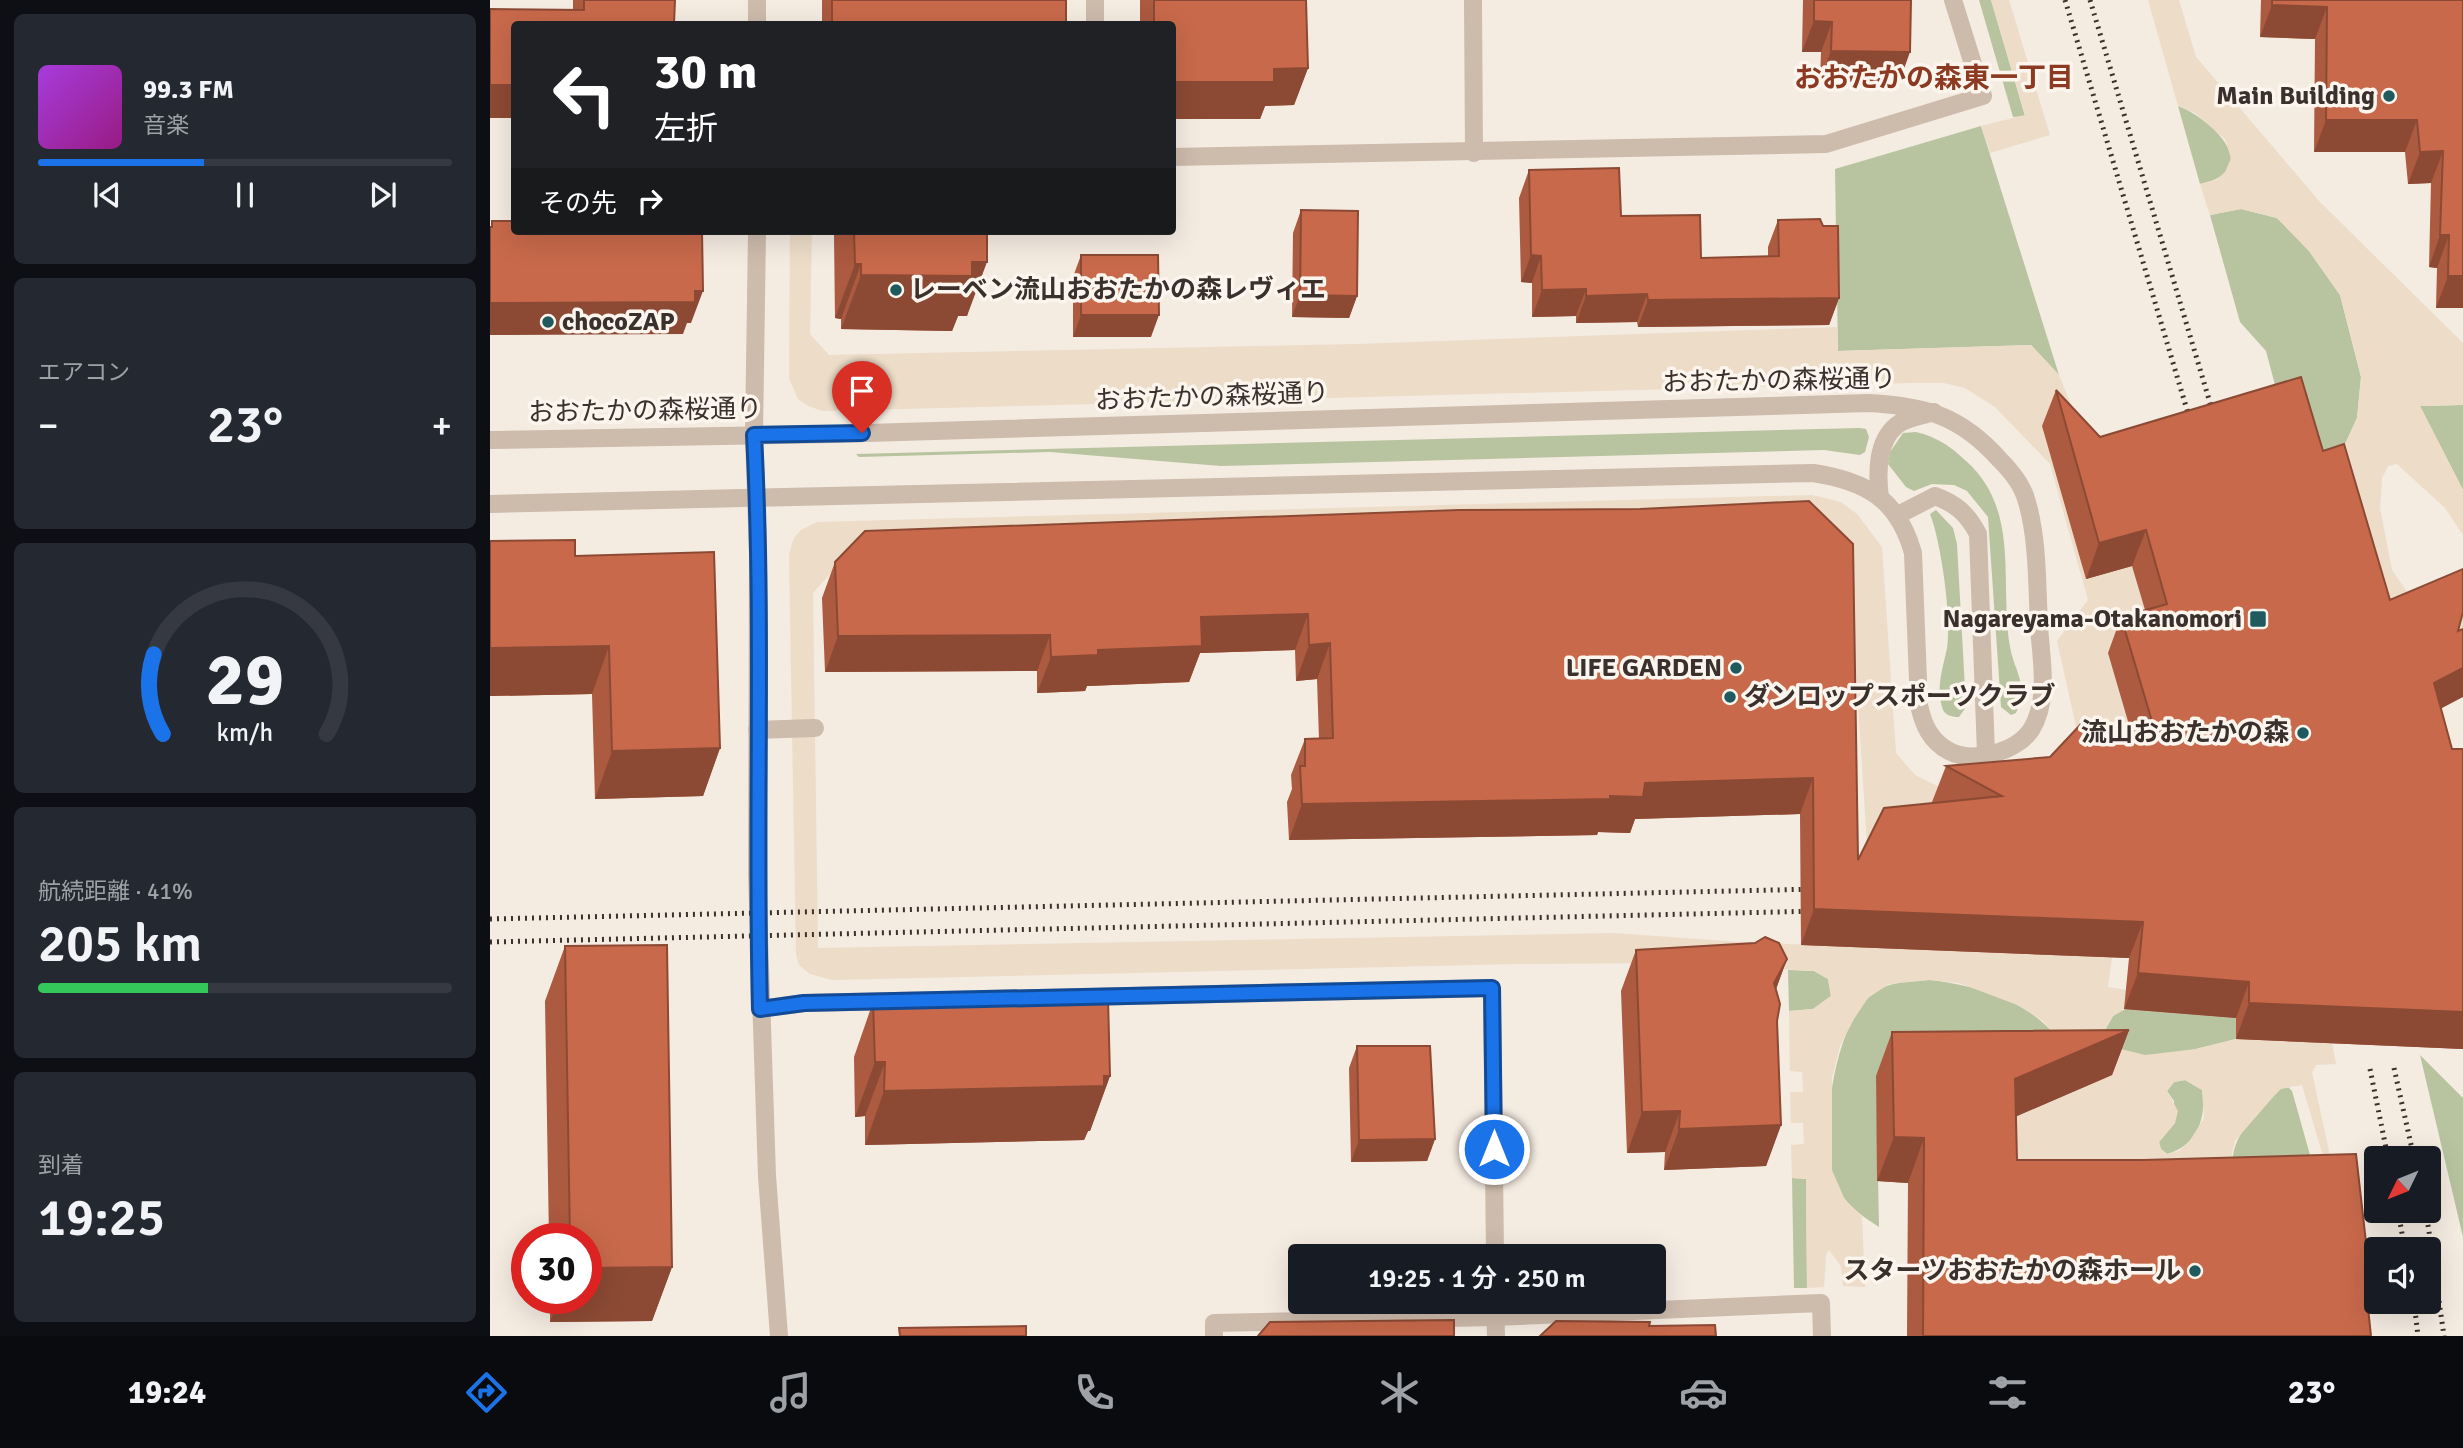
<!DOCTYPE html>
<html lang="ja">
<meta charset="utf-8">
<style>
:root{--surface:#171b24;--page:#242831;--text:#f1f3f6;--muted:#9ea1a6;--line:#363941;--accent:#1a73e8}
body{margin:0;font-family:Signika,"Noto Sans JP",sans-serif;background:var(--page);color:var(--text);height:100vh;display:flex;flex-direction:column;font-size:26px;white-space:nowrap}
*{box-sizing:border-box;margin:0}
p{font-size:23px;color:var(--muted)}
.icon{flex:none;width:38px;height:38px;fill:none;stroke:currentColor;stroke-width:2;stroke-linecap:round;stroke-linejoin:round}
.map{position:relative;flex:1;overflow:hidden}
.side{display:flex;flex-direction:column;gap:14px;padding:14px;background:#0d0f14;width:490px}
.side>*{flex:none}
.banner{position:absolute;left:21px;top:21px;width:665px;height:214px;border-radius:7px;box-shadow:0 7px 28px #0002;background:#202124;color:#fff;overflow:hidden}
.needle{width:46px;rotate:227deg}
.buttons{position:absolute;left:1874px;top:1146px;display:grid;gap:14px}
.buttons a{display:grid;place-items:center;width:77px;height:77px;border-radius:7px;background:var(--surface);box-shadow:0 7px 28px #0002;font-size:35px}
.speed{position:absolute;left:21px;top:1223px;display:flex;gap:14px;font-size:35px;font-weight:700;text-align:center}
.speed>*{display:grid;place-content:center;width:91px;height:91px;border-radius:50%;background:var(--surface);box-shadow:0 7px 28px #0002;line-height:1}
.speed .limit{border:10px solid #d22;background:#fff;color:#111}
.pin{position:absolute;display:grid;place-items:center;width:60px;height:60px;color:#fff;margin:-72px -30px;border-radius:50% 50% 50% 0;rotate:-45deg;box-shadow:0 0 7px #0007}
.pin .icon{rotate:45deg}
.me{position:absolute;width:77px;margin:-38px;rotate:0deg;stroke-linejoin:round;filter:drop-shadow(0 0 5px #0008)}
.turn{display:flex;align-items:center;gap:24px;height:147px;padding:0 28px;font-size:32px}
.turn .icon{width:91px;height:91px;stroke-width:2.5}
.turn b{display:block;font-size:49px;line-height:60px}
.then{display:flex;align-items:center;height:66px;padding:0 28px;background:#0003;gap:14px;font-size:26px}
.big{font-size:52px;font-weight:600;line-height:1.1}
.side .widget{flex:1;display:flex;flex-direction:column;justify-content:center;gap:10px;min-width:0;padding:0 24px;border-radius:10px;background:var(--page)}
.side .dial{align-items:center;gap:0}
.dial svg{height:182px;overflow:visible;fill:none;stroke:var(--line);stroke-width:7;stroke-linecap:round;text-anchor:middle}
.dial text{fill:var(--text);stroke:none}
.song{display:flex;align-items:center;gap:21px}
.cover{width:84px;height:84px;border-radius:10px;background:linear-gradient(135deg,hsl(280 70% 55%),hsl(310 70% 35%))}
.played{height:7px;border-radius:4px;background:linear-gradient(90deg,var(--accent) 40%,var(--line) 40%)}
.keys{display:flex;justify-content:space-around;direction:ltr}
.heat{display:flex;justify-content:space-between;align-items:center;font-size:38px;direction:ltr}
.charge{height:10px;border-radius:5px;background:linear-gradient(90deg,#34c759 41%,var(--line) 0)}
.trip{position:absolute;left:798px;top:1244px;width:378px;height:70px;border-radius:7px;background:var(--surface);box-shadow:0 7px 28px #0002;font-weight:600;line-height:70px;text-align:center}
.dock{display:flex;height:112px;justify-content:space-around;align-items:center;background:#090b0e;color:var(--muted)}
.dock .icon{width:49px;height:49px}
.dock .active{color:var(--accent)}
.dock b{font-size:32px;color:var(--text)}
main{display:flex;flex:1;min-height:0}
.map>svg:first-child{display:block}
.green{fill:#b8c4a0}
.plaza{fill:#ecdcc8;fill-rule:evenodd}
.lines{fill:none;stroke-linecap:round;stroke-linejoin:round}
.service{stroke:#cdbbac;stroke-width:18}
.minor{stroke:#cdbbac;stroke-width:18}
.tertiary{stroke:#cdbbac;stroke-width:18}
.rail{stroke:#3b302b;stroke-width:5;stroke-dasharray:2 5;stroke-linecap:butt}
.wall{fill:#ac5a40}
.shaded-wall{fill:#8c4a34}
.building{fill:#c8694b;stroke:#8c4a34;stroke-width:2}
.route-casing{stroke:#114b97;stroke-width:18}
.route{stroke:#1a73e8;stroke-width:12}
.poi-dot{fill:#1f5a5e;stroke:#fbf5ee;stroke-width:2.5}
.labels{text-anchor:middle;dominant-baseline:central;stroke-width:7;stroke-linejoin:round;paint-order:stroke}
.poi-label{font-size:26px;font-weight:bold;fill:#3b302b;stroke:#fbf5ee;text-anchor:end}
.street-label{font-size:26px;fill:#3b302b;stroke:#fbf5ee}
.neighbourhood-label{font-size:28px;font-weight:bold;fill:#8c3b22;stroke:#fbf5ee}
</style>
<main>
<section class="side">
<div class="widget">
<div class="song"><i class="cover"></i><div><b>99.3 FM</b><p>音楽</p></div></div>
<div class="played"></div>
<div class="keys"><svg class="icon" aria-label="previous" viewBox="0 0 24 24"><path d="M18 5L8 12l10 7zM5 5v14"/></svg><svg class="icon" aria-label="pause" viewBox="0 0 24 24"><path d="M8 5v14M16 5v14"/></svg><svg class="icon" aria-label="next" viewBox="0 0 24 24"><path d="M6 5l10 7-10 7zM19 5v14"/></svg></div>
</div>
<div class="widget"><p>エアコン</p>
<div class="heat"><a>−</a><b class="big">23°</b><a>+</a></div>
</div>
<div class="widget dial"><svg viewBox="0 0 100 80">
<path d="M14 69A42 42 0 1 1 86 69"/>
<path d="M14 69A42 42 0 0 1 10 34" stroke="#1a73e8"/>
<text x="50" y="56" font-size="32" font-weight="700">29</text>
<text x="50" y="72" font-size="11">km/h</text>
</svg></div>
<div class="widget"><p>航続距離 · 41%</p><b class="big">205 km</b><div class="charge"></div></div>
<div class="widget"><p>到着</p><b class="big">19:25</b></div>
</section>
<div class="map">
<svg width="1973" height="1336" viewBox="0 0 1973 1336">
<rect width="100%" height="100%" fill="#f4ebe1"/>
<g class="green">
<polygon points="1489,0 1501,0 1535,116 1523,117"/>
<path d="M1688,106C1722,119 1775,170 1710,184Z"/>
<polygon points="1491,126 1569,375 1541,345 1348,351 1345,169"/>
<polygon points="1751,209 1787,218 1819,251 1850,295 1871,377 1867,418 1844,468 1793,415 1776,351 1750,322 1720,215"/>
<polygon points="1973,405 1973,490 1930,406"/>
<polygon points="1370,428 1376,429 1379,437 1375,452 1370,455 1334,450 731,466 560,452 369,457 366,454"/>
<path d="M1426,432C1447,437 1460,446 1476,461C1531,510 1509,581 1520,647C1525,674 1539,683 1526,713L1521,715L1511,707L1498,517L1477,491L1464,485L1442,484L1424,491L1416,487L1398,464L1400,452L1413,433Z"/>
<path d="M1446,510L1463,528L1467,544L1476,707L1469,717C1461,717 1454,715 1452,707C1446,686 1453,668 1457,648C1462,620 1451,541 1440,514Z"/>
<polygon points="1298,970 1324,971 1338,979 1341,996 1323,1009 1299,1011"/>
<path d="M1440,980C1484,985 1534,999 1564,1034L1386,1077L1389,1227C1372,1216 1356,1205 1347,1187C1327,1145 1343,1029 1379,997C1396,981 1418,982 1440,980Z"/>
<path d="M1635,1009L1746,1018V1039C1715,1046 1657,1066 1628,1049C1623,1045 1618,1037 1614,1032L1623,1016Z"/>
<polygon points="1930,1055 1973,1098 1973,1237"/>
<path d="M1695,1080L1712,1090C1717,1117 1707,1146 1677,1154L1671,1149L1669,1142L1685,1123L1684,1101L1677,1091L1684,1082Z"/>
<path d="M1798,1087L1802,1091L1822,1162L1743,1165C1740,1135 1771,1109 1791,1088Z"/>
<polygon points="1302,1178 1316,1179 1317,1288 1304,1288"/>
</g>
<g class="plaza">
<polygon points="1501,0 1519,0 1560,135 1500,153 1491,126 1535,115"/>
<polygon points="1658,0 1689,0 1706,57 1830,202 1973,343 1973,405 1930,406 1973,490 1973,535 1955,508 1907,464 1898,466 1892,478 1890,508 1902,570 1915,589 1929,603 1973,596 1973,654 1899,656 1844,468 1867,418 1871,377 1850,295 1819,251 1787,218 1751,209 1720,215 1710,184 1726,180 1735,172 1741,158 1735,139 1705,113 1688,106"/>
<path d="M300,231H322L320,334L339,355L868,344L1347,327L1348,351L1541,345L1569,375L1588,422L1605,438L1656,614L1624,624L1651,764L1377,845L1361,591L358,554L323,593L328,948L1123,933L1251,942L1622,957L1618,987L1636,990L1635,1009L1623,1016L1614,1032L1627,1048L1655,1055L1706,1049L1746,1039L1842,1043L1846,1064L1826,1065L1822,1072L1846,1184L1836,1166L1812,1085L1791,1089L1784,1096L1745,1141L1742,1153L1743,1165L1527,1205L1509,1124L1586,1091L1584,1075L1564,1034L1553,1021L1530,1006L1469,983L1440,980L1399,984L1378,998L1364,1019L1350,1046L1342,1078V1170L1355,1200L1372,1216L1375,1287L1353,1286L1351,1266L1339,1250L1336,1255L1334,1287L1317,1288L1316,1179L1302,1178L1301,1145L1314,1144L1313,1123H1301L1300,1092H1313L1312,1072L1300,1071L1299,1011L1323,1009L1341,996L1338,979L1324,971L1175,963L1027,964L342,980L320,974L309,965L306,954L299,554L304,538L311,530L327,522L1322,495L1351,502L1367,514L1392,547L1406,753L1425,775L1458,791H1546L1588,735L1567,641L1598,600L1560,464L1505,407L1475,388L1454,383H1418L333,411L318,406L308,399L299,378ZM1695,1080L1712,1090L1714,1118L1699,1142L1689,1151L1677,1154L1671,1149L1669,1142L1685,1123L1688,1111L1677,1091L1684,1082Z"/>
</g>
<g class="lines">
<g class="service">
<path d="M1408,515L1445,496C1466,504 1477,513 1488,534L1496,754"/>
<polyline points="267,730 325,728"/>
</g>
<g class="minor">
<polyline points="605,0 605,24"/>
<polyline points="983,0 984,153"/>
<polyline points="682,157 1336,144 1493,96 1463,0"/>
<polyline points="270,1009 314,1003 1002,988 1005,1256"/>
<polyline points="1005,1302 1006,1336"/>
<polyline points="724,1336 724,1323 1005,1317 1331,1303 1332,1336"/>
</g>
<g class="tertiary">
<polyline points="267,0 267,24"/>
<polyline points="267,231 264,435 268,553 267,875 277,1176 289,1336"/>
<path d="M0,440L344,434L1379,403C1436,406 1471,416 1510,460C1520,470 1532,485 1536,499C1548,536 1547,587 1549,626C1551,659 1560,700 1541,730C1526,752 1483,764 1459,751C1440,741 1433,724 1429,705L1423,553C1408,499 1376,481 1323,473L0,504"/>
<path d="M1390,498C1387,474 1386,442 1407,425C1417,417 1432,416 1444,412"/>
</g>
<g class="rail">
<polyline points="1575,0 1703,430"/>
<polyline points="1600,0 1726,423"/>
<polyline points="0,919 1329,889"/>
<polyline points="0,942 1329,911"/>
<polyline points="1904,1068 1924,1158"/>
<polyline points="1880,1069 1898,1158"/>
<polyline points="1908,1211 1915,1250"/>
<polyline points="1936,1211 1954,1336"/>
<polyline points="1924,1302 1928,1336"/>
</g>
</g>
<g class="wall">
<polygon points="83,0 185,0 24,24 24,118 0,118 0,9 83,10"/>
<rect x="332" y="0" width="244" height="24"/>
<polygon points="650,0 816,0 818,68 804,105 775,106 770,119 682,24 650,24"/>
<polygon points="1313,0 1421,0 1409,83 1330,81 1331,52 1312,52"/>
<polygon points="1771,0 1973,0 1973,308 1946,308 1947,268 1939,267 1941,183 1918,184 1915,152 1824,152 1825,39 1770,37"/>
<polygon points="1039,170 1211,258 1278,256 1278,247 1288,220 1349,298 1339,325 1148,327 1147,322 1086,323 1086,316 1042,317 1042,283 1031,282 1029,198"/>
<polygon points="811,210 867,296 859,318 802,317 803,233"/>
<polygon points="345,231 497,231 477,316 468,316 462,331 351,329 351,319 345,318 344,235"/>
<polygon points="591,255 661,337 583,337 583,277"/>
<polygon points="1566,390 1610,437 1833,451 1900,600 1951,709 1962,749 1973,749 1973,1049 1746,1039 1746,1018 1634,1009 1639,958 1311,945 1310,814 1145,819 1140,833 1108,832 1107,835 799,840 797,802 802,789 801,775 815,739 829,739 827,679 806,681 805,650 710,653 699,682 597,686 595,691 547,693 547,671 335,672 332,598 345,562 1150,509 1319,501 1368,860 1445,803 1442,802 1456,766 1560,757 1611,744 1642,735 1618,653 1631,617 1655,610 1642,566 1596,579 1552,426"/>
<polygon points="0,541 85,556 230,748 213,796 105,799 102,694 0,696"/>
<polygon points="75,946 182,1267 162,1321 60,1322 60,1298 96,1298 96,1239 59,1239 55,1001"/>
<polygon points="1146,950 1297,959 1286,989 1291,1125 1276,1166 1174,1170 1175,1152 1137,1153 1131,991"/>
<polygon points="383,1002 620,1076 600,1131 598,1131 594,1140 375,1145 375,1116 365,1117 364,1057"/>
<polygon points="1639,1030 1622,1075 1526,1116 1527,1160 1878,1307 1881,1336 1417,1336 1418,1183 1387,1181 1386,1076 1402,1032"/>
<polygon points="867,1046 945,1139 937,1161 861,1162 859,1068"/>
</g>
<g class="shaded-wall">
<polygon points="1782,5 1837,7 1825,39 1770,37"/>
<polygon points="1324,21 1342,22 1331,52 1312,52"/>
<polygon points="342,23 413,24 342,24"/>
<polygon points="1341,51 1420,52 1409,83 1330,81"/>
<polygon points="818,68 804,105 775,106 770,119 682,119 682,82 784,69"/>
<rect x="0" y="85" width="24" height="33"/>
<polygon points="1836,120 1927,120 1915,152 1824,152"/>
<polygon points="1953,151 1941,183 1918,184 1930,152"/>
<polygon points="1950,235 1959,235 1947,268 1939,267"/>
<polygon points="1041,255 1051,256 1042,283 1031,282"/>
<polygon points="482,262 497,262 477,316 468,316 462,331 351,329 371,275"/>
<polygon points="365,264 371,264 351,319 345,318"/>
<polygon points="1958,276 1973,276 1973,308 1946,308"/>
<polygon points="1096,289 1086,316 1042,317 1052,290"/>
<polygon points="213,291 201,323 197,323 193,334 0,335 0,303"/>
<polygon points="1157,294 1147,322 1086,323 1096,296"/>
<polygon points="810,295 867,296 859,318 802,317"/>
<polygon points="1349,298 1339,325 1148,327 1158,300"/>
<polygon points="591,315 669,315 661,337 583,337"/>
<polygon points="1656,530 1642,566 1596,579 1609,543"/>
<polygon points="818,614 805,650 710,653 699,682 597,686 595,691 547,693 561,657 711,617"/>
<polygon points="560,635 547,671 335,672 348,636"/>
<polygon points="840,643 827,679 806,681 819,645"/>
<polygon points="119,646 102,694 0,696 0,648"/>
<polygon points="1973,668 1973,697 1931,719 1944,683"/>
<polygon points="230,748 213,796 105,799 122,751"/>
<polygon points="1323,778 1310,814 1145,819 1140,833 1108,832 1107,835 799,840 812,804 1120,796 1155,783"/>
<polygon points="1324,909 1653,922 1639,958 1311,945"/>
<polygon points="1297,959 1282,1000 1284,983"/>
<polygon points="1648,973 1759,982 1746,1018 1634,1009"/>
<polygon points="1759,1003 1973,1012 1973,1049 1746,1039"/>
<polygon points="1639,1030 1622,1075 1509,1124 1525,1079"/>
<polygon points="385,1062 395,1062 375,1116 365,1117"/>
<polygon points="620,1076 600,1131 598,1131 594,1140 375,1145 394,1091"/>
<polygon points="1190,1111 1175,1152 1137,1153 1152,1112"/>
<polygon points="1291,1125 1276,1166 1174,1170 1189,1129"/>
<polygon points="1404,1137 1434,1138 1418,1183 1387,1181"/>
<polygon points="945,1139 937,1161 861,1162 869,1140"/>
<polygon points="182,1267 162,1321 60,1322 69,1298 96,1298 96,1268"/>
<polygon points="1882,1295 1867,1336 1877,1298"/>
</g>
<g class="building">
<polygon points="94,0 185,0 184,24 24,24 24,85 0,85 0,9 94,10"/>
<polygon points="342,0 576,0 576,24 413,24 342,23"/>
<polygon points="664,0 816,0 818,68 784,69 784,82 682,82 682,24 664,24"/>
<polygon points="1324,0 1421,0 1420,52 1341,51 1342,22 1324,21"/>
<polygon points="1782,0 1973,0 1973,276 1958,276 1959,235 1950,235 1953,151 1930,152 1927,120 1836,120 1837,7 1782,5"/>
<polygon points="1129,168 1131,216 1210,215 1211,258 1289,256 1288,220 1330,219 1333,226 1348,226 1349,298 1158,300 1157,294 1096,296 1096,289 1052,290 1051,256 1041,255 1039,170"/>
<polygon points="811,210 868,211 867,296 810,295"/>
<polygon points="2,221 24,221 24,231 212,231 213,291 205,291 205,302 0,303 0,227 2,227"/>
<polygon points="364,231 497,231 497,262 482,262 482,276 371,275 371,264 365,264"/>
<polygon points="591,255 668,255 669,315 591,315"/>
<polygon points="1811,377 1833,451 1854,444 1900,600 1973,569 1973,612 1968,631 1973,629 1973,668 1944,683 1962,749 1973,749 1973,1012 1759,1003 1759,982 1648,973 1653,922 1324,909 1323,778 1155,783 1153,797 1120,796 1120,799 812,804 810,766 815,766 815,739 843,738 840,643 819,645 818,614 711,617 712,646 608,650 608,655 561,657 560,635 348,636 345,562 375,531 969,510 1150,509 1319,501 1363,544 1368,860 1394,808 1512,796 1456,766 1560,757 1591,724 1611,744 1664,728 1631,617 1677,604 1656,530 1609,543 1566,390 1610,437"/>
<polygon points="85,540 85,556 224,552 230,748 122,751 119,646 0,648 0,541"/>
<polygon points="1275,937 1289,943 1297,959 1284,983 1290,1004 1287,1021 1291,1125 1189,1129 1190,1111 1152,1112 1146,950 1265,943"/>
<polygon points="177,945 182,1267 96,1268 96,1239 80,1239 75,946"/>
<polygon points="618,999 620,1076 614,1076 614,1086 394,1091 395,1062 385,1062 383,1002"/>
<polygon points="1639,1030 1525,1079 1527,1160 1653,1160 1866,1154 1882,1295 1877,1298 1881,1336 1433,1336 1434,1138 1404,1137 1402,1032"/>
<polygon points="867,1046 940,1046 945,1139 869,1140"/>
<polygon points="964,1320 964,1336 768,1336 780,1322"/>
<polygon points="1066,1321 1160,1322 1159,1326 1225,1325 1226,1336 1050,1336"/>
<polygon points="536,1326 536,1336 410,1336 409,1328"/>
</g>
<g class="lines">
<defs>
<path id="route" d="M372,433L264,435C274,626 265,818 270,1009L314,1003L1002,988L1004,1149"/>
</defs>
<use href="#route" class="route-casing"/>
<use href="#route" class="route"/>
</g>
<g class="poi-dot">
<circle cx="1899" cy="96" r="7"/>
<circle cx="406" cy="290" r="7"/>
<circle cx="58" cy="322" r="7"/>
<rect x="1759" y="610" width="18" height="18" rx="3.5"/>
<circle cx="1246" cy="668" r="7"/>
<circle cx="1240" cy="697" r="7"/>
<circle cx="1813" cy="733" r="7"/>
<circle cx="1705" cy="1271" r="7"/>
</g>
<g class="labels">
<g class="poi-label">
<text x="1885" y="96">Main Building</text>
<text x="420" y="290" text-anchor="start">レーベン流山おおたかの森レヴィエ</text>
<text x="72" y="322" text-anchor="start">chocoZAP</text>
<text x="1752" y="619">Nagareyama-Otakanomori</text>
<text x="1232" y="668">LIFE GARDEN</text>
<text x="1254" y="697" text-anchor="start">ダンロップスポーツクラブ</text>
<text x="1799" y="733">流山おおたかの森</text>
<text x="1691" y="1271">スターツおおたかの森ホール</text>
</g>
<g class="street-label">
<text transform="translate(1289 381) rotate(-1)">おおたかの森桜通り</text>
<text transform="translate(722 397) rotate(-2)">おおたかの森桜通り</text>
<text transform="translate(155 411) rotate(-1)">おおたかの森桜通り</text>
</g>
<g class="neighbourhood-label">
<text x="1444" y="78">おおたかの森東一丁目</text>
</g>
</g>
</svg>
<div class="buttons">
<a><svg class="needle" viewBox="-14 -14 28 28"><path d="M0-13l5 13h-10z" fill="#e53935"/><path d="M0 13l5-13h-10z" fill="#9ea1a6"/></svg></a>
<a><svg class="icon" aria-label="sound" viewBox="0 0 24 24"><path d="M4 9h4l5-4v14l-5-4H4zM17 9q2 3 0 6"/></svg></a>
</div>
<div class="speed"><div class="limit">30</div></div>
<div class="pin" style="left:372px;top:433px;background:#d93025"><svg class="icon" aria-label="arrive" viewBox="0 0 24 24"><path d="M6 21V4h12l-3 4 3 4H6"/></svg></div>
<svg class="me" style="left:1004px;top:1149px" viewBox="-20 -20 40 40"><circle r="17" fill="#1a73e8" stroke="#fff" stroke-width="3"/><path d="M0-11L8 9 0 5-8 9z" fill="#fff"/></svg>
<div class="trip">19:25 · 1 分 · 250 m</div>
<div class="banner">
<div class="turn"><svg class="icon" aria-label="left" viewBox="0 0 24 24"><path d="M17 20v-9H6M10 6l-5 5 5 5"/></svg><div><b>30 m</b>左折</div></div>
<div class="then">その先<svg class="icon" aria-label="right" viewBox="0 0 24 24"><path d="M7 20v-9h11M14 6l5 5-5 5"/></svg></div>
</div>
</div>
</main>
<nav class="dock">
<b>19:24</b>
<svg class="icon active" aria-label="directions" viewBox="0 0 24 24"><path d="M12 3l9 9-9 9-9-9zM9 14v-3h6M13 9l2 2-2 2"/></svg>
<svg class="icon" aria-label="music" viewBox="0 0 24 24"><path d="M9 18V5l10-2v13"/><circle cx="6" cy="18" r="3"/><circle cx="16" cy="16" r="3"/></svg>
<svg class="icon" aria-label="phone" viewBox="0 0 24 24"><path d="M5 4h4l2 5-3 2q2 4 5 5l2-3 5 2v4C11 20 4 13 5 4z"/></svg>
<svg class="icon" aria-label="climate" viewBox="0 0 24 24"><path d="M12 3v18M4 7l16 10M4 17L20 7"/></svg>
<svg class="icon" aria-label="car" viewBox="0 0 24 24"><path d="M5 17H2v-5l4-1 3-4h7l3 4 3 1v5h-3M9 17h6M6 11h13"/><circle cx="7" cy="17" r="2"/><circle cx="17" cy="17" r="2"/></svg>
<svg class="icon" aria-label="filters" viewBox="0 0 24 24"><path d="M4 7h16M4 17h16"/><circle cx="9" cy="7" r="2"/><circle cx="15" cy="17" r="2"/></svg>
<b>23°</b>
</nav>
